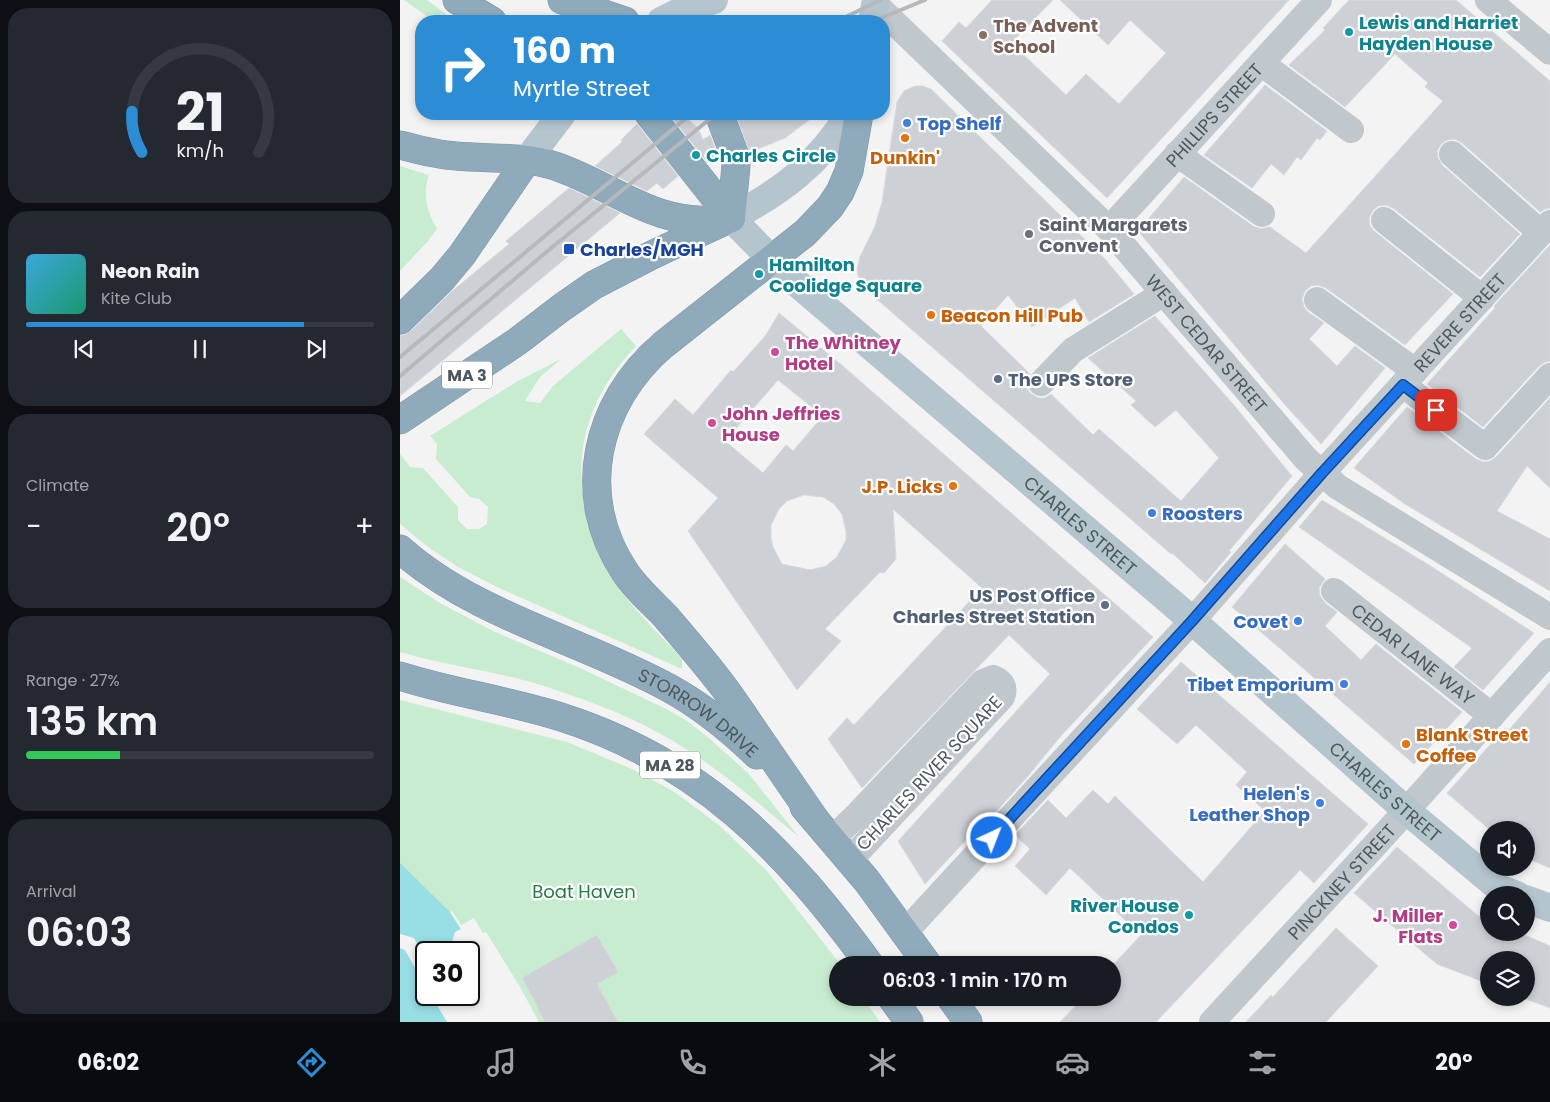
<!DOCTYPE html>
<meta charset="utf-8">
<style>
:root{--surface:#171b24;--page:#242831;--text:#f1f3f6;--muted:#9ea1a6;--line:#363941;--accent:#2d8dd4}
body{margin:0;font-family:Poppins,sans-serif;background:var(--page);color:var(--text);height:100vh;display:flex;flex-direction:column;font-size:19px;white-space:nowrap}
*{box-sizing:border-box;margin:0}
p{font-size:16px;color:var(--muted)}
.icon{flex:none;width:28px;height:28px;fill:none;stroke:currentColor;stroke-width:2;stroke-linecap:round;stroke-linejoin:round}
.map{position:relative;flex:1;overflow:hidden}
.drawer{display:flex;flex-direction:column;gap:8px;padding:8px;background:#0d0f14;width:400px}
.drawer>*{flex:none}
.guide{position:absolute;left:15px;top:15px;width:475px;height:105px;border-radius:20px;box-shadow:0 2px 8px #0003;background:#2d8dd4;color:#fff;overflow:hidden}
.buttons{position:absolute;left:1080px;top:821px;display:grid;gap:10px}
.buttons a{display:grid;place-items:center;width:55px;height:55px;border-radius:50%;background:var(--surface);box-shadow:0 2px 8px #0003;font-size:25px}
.speed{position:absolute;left:15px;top:941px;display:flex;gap:10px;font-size:25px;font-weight:700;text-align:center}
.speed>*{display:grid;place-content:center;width:65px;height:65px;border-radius:50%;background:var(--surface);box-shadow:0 2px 8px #0003;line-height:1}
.speed .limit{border:2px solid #111;border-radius:8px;background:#fff;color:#111}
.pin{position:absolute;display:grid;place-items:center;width:42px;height:42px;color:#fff;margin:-21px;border-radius:10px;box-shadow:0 2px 8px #0006}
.me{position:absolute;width:55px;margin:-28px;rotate:43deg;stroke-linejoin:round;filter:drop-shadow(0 0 4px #0008)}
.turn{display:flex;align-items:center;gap:18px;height:105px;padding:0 15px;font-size:22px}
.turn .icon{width:65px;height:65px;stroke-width:2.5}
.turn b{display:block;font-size:35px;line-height:42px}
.big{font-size:38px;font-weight:600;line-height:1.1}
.drawer .widget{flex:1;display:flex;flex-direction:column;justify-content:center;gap:8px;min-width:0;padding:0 18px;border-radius:20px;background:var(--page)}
.drawer .dial{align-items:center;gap:0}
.dial svg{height:130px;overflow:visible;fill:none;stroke:var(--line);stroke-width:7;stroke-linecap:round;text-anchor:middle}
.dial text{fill:var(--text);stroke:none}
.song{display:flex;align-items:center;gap:15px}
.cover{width:60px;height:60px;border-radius:8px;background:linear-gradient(135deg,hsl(200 70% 55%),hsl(160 70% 35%))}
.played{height:5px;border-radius:2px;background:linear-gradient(90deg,var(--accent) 80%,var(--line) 80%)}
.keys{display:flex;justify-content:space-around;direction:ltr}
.heat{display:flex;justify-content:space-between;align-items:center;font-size:28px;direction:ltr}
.charge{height:8px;border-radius:4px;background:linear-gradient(90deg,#34c759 27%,var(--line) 0)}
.trip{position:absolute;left:429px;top:956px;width:292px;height:50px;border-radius:25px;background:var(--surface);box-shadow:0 2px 8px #0003;font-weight:600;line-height:50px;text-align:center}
.tabs{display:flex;height:80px;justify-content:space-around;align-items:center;background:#090b0e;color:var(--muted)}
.tabs .icon{width:35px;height:35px}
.tabs .selected{color:var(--accent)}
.tabs b{font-size:22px;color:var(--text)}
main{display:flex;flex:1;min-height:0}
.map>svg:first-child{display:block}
.green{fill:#c7ecd0;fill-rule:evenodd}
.water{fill:#98dfe5;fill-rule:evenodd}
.pier{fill:#f4f3f3}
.building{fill:#cdd0d4;stroke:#d7dadd;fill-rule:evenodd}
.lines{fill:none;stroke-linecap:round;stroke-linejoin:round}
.highway-casing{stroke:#7b96a7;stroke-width:29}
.minor{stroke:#c0c8cd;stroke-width:26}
.major{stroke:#b5c5ce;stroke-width:28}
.highway{stroke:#8fabbb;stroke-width:28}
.rail{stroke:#b5b9bc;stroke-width:4}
.route-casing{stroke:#114b97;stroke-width:12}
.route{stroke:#1a73e8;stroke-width:9}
.culture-dot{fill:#0f9aa8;stroke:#fff;stroke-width:2}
.education-dot{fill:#8d6e63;stroke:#fff;stroke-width:2}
.shop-dot{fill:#3f7fe0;stroke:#fff;stroke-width:2}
.food-dot{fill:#e8710a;stroke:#fff;stroke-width:2}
.worship-dot{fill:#6b7280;stroke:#fff;stroke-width:2}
.transit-dot{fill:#1a4fb4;stroke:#fff;stroke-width:2}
.hotel-dot{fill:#d1479c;stroke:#fff;stroke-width:2}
.service-dot{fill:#5c6f8a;stroke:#fff;stroke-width:2}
.labels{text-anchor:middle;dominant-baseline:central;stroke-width:4.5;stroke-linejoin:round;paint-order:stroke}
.shield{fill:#fff;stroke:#828a8e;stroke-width:1}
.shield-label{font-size:16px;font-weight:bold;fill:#4c585e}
.culture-label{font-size:18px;font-weight:bold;fill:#0d838f;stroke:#fff;text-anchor:start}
.education-label{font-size:18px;font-weight:bold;fill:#785e54;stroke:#fff;text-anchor:start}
.street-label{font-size:18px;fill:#4c585e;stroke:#fff}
.shop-label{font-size:18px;font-weight:bold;fill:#366cbe;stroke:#fff;text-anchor:end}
.food-label{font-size:18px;font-weight:bold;fill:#c56008;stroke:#fff;text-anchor:start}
.worship-label{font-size:18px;font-weight:bold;fill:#5b616d;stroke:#fff;text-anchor:start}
.transit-label{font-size:18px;font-weight:bold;fill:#164399;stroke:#fff;text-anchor:start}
.hotel-label{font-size:18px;font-weight:bold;fill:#b23c85;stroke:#fff;text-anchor:start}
.service-label{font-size:18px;font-weight:bold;fill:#4e5e75;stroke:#fff;text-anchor:start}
.park-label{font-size:18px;fill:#217b42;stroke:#fff}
</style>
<main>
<section class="drawer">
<div class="widget dial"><svg viewBox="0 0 100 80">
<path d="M14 69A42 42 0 1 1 86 69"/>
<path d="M14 69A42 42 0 0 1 8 44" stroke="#2d8dd4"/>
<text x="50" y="56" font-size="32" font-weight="700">21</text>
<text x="50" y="72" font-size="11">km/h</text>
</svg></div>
<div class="widget">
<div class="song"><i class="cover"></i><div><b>Neon Rain</b><p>Kite Club</p></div></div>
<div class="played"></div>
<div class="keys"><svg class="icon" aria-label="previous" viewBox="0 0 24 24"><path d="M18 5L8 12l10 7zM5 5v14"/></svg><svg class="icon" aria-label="pause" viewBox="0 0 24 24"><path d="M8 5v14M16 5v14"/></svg><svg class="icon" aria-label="next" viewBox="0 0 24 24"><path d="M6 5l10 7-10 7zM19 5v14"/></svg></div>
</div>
<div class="widget"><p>Climate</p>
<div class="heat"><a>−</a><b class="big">20°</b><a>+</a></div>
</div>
<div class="widget"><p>Range · 27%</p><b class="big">135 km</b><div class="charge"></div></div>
<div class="widget"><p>Arrival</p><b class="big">06:03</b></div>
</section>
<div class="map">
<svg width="1150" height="1022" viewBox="0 0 1150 1022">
<rect width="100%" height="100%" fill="#f4f3f3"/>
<g class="green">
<polygon points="4,0 27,0 55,21 34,21"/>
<path d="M0,166L29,175C22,194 27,212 37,229L28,241L0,271Z"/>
<path d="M221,329L236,346C187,398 169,457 190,527C194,543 199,558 208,573C228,605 257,631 282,659V669L99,588L58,567L28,547L0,524V454L10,467L23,468L58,507V520L67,529H79L87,524L88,507L79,499L70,497L36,459L37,444L30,436L116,382L161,359L140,377L125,401L140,403L153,386Z"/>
<path d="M0,577L40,603L95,632L180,668L262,707L286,720L310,739L348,773L399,837C354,800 311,761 259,733C223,713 183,699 144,686C97,671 47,666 0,652Z"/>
<path d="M0,700L167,742L232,769L273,791L319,825L367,871L441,965H438V998H463L480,1022H0ZM26,952H69V995H26Z"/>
</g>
<path class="water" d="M0,863L50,912L61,929L136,1022H0ZM26,952H69V995H26Z"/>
<g class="pier">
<polygon points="52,911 61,925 74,918 83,933 86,932 120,987 139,1022 47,1022 31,995 69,995 69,952 49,952 55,932 61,929 50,912"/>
<polygon points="0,934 14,938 26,960 26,987 5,950 0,948"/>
</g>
<g class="building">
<polygon points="592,0 653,0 611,43 666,95 686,74 719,104 766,53 730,20 708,45 660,0 889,0 707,198 542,41 559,22 566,28"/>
<polygon points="949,0 1056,0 1150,81 1150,208 1145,209 1140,212 1062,143 1055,139 1047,140 1041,144 1037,151 1038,158 1042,165 1120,234 1080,277 993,208 986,205 978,206 973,210 969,218 970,226 974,231 1053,294 1005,345 926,288 918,285 911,286 905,291 902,299 904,307 908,312 924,323 909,339 937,366 955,346 985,368 921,444 886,406 738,231 784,177 853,226 861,229 870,227 906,253 1043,101 1025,87 1028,83 995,54 945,107 889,65 925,30 923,28"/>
<polygon points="865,85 927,131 920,140 917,138 901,160 897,157 884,175 871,164 852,188 804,155"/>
<polygon points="515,86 522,86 531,89 706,260 734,294 689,322 675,298 632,327 608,295 581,326 630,374 626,380 626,387 630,393 638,398 645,398 651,394 693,435 699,429 781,501 819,458 776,410 755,427 731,405 736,401 688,358 755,316 833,404 892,476 829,551 831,552 805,583 772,553 771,554 473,296 473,291 459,280 457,269 460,257 475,226 482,202 497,102 504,91"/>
<polygon points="269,114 282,114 298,128 303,140 310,135 320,160 307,162"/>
<polygon points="339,114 417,114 385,138 350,152 336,116"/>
<polygon points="237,124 278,176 263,189 257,183 247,191 195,166 222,142 221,140"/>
<polygon points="169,188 220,213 0,396 0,335 4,335 11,331 51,292 109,244 106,241"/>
<polygon points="1150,245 1150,361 1145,362 1139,366 1083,427 1027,384 1095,308 1094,306"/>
<path d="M379,313L444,367L753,637L660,737L628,776L593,815L591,813L525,884L498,841L650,674L609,635L462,788L428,739L447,718L454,725L582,588L493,509L496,559L484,573L480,572L425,629L441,641L397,690L288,531L318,498L244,434L275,399L293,415L331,370L333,372L366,335ZM378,380L423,416L393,451L386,445L363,473L325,441ZM404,495L423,497L434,504L442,514L446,531V540L437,557L426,566L410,570L382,564L373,547L371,538V525L379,509L387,501Z"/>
<polygon points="1150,398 1150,488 1127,466 1097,511 1150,539 1150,591 1005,504 954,468 1007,407 1076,459 1083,462 1090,461 1096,457"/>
<polygon points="922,500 1029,565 1134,633 1083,690 1054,667 1072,648 899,527"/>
<polygon points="885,544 925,579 919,588 920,596 925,603 937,612 925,626 961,660 976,644 1062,712 1014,764 832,607"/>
<polygon points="781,662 968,824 914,883 900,870 756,1022 660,1022 683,998 712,998 712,966 741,935 670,868 646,895 615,866 630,849 615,835 648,800 666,818 693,790 708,804 715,796 803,882 865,811 836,785 847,772 796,725 777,744 737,709"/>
<polygon points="1150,682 1150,868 1126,858 1126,830 1090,830 1047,793 1105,728 1109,730"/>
<polygon points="997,847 1077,915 1089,920 1089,932 1118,932 1150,946 1150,1008 1123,998 1126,998 1126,960 1089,960 1089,984 1037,964 954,893"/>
<polygon points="936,928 978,966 926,1022 846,1022 871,995 873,997"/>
<polygon points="197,935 218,972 197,984 218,1022 145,1022 138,1010 138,1007 122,978"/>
</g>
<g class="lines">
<defs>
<g id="highway">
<polyline points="57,0 92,21"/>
<polyline points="162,0 225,21"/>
<polyline points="249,114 331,218"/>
<polyline points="319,114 335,156 336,166 331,218"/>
<path d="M0,145C19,150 37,155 56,156C89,159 124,156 155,166C212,185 256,228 320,219"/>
<polyline points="0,320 42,279 62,255 127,160"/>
<polyline points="0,420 118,341 161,308 194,285 252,255 331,218"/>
<path id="s7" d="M0,549C75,616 182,640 269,688C302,706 330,729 357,755"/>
<path d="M0,676C53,693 108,700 161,717C302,762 385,849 470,965"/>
<polyline points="404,807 467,881 528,965"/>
<path d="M416,821C395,790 373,759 352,728C341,712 331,696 319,681C302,659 284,638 266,617C252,602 236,589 225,572C174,496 195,403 263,345L405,233L430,207L440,192L449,171L459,114"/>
<polyline points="492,998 509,1022"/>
<polyline points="551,998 568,1022"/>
</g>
</defs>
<use href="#highway" class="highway-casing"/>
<g class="minor">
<polyline points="1088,0 1150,52"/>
<path id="s1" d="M475,4L709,229L906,459L938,487L1150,617"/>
<polyline points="861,63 951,130"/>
<polyline points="777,154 862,214"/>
<polyline points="1052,154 1141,233"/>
<polyline points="984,220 1082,298"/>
<path id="s2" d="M709,229L919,0"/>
<polyline points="917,300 1015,371"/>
<polyline points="641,383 673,350 764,293"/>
<polyline points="1003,385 1085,447 1150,376"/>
<path id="s3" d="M934,591L1092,716"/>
<path d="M432,839L458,814L583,682L593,678C602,682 606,687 602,697L450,860"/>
<path id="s4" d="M505,932L792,621L922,473L1150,223"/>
<path id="s5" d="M812,1022L987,832L1150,651"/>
</g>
<g class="major">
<polyline points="261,21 281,11 314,0"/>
<polyline points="472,21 476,0"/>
<path id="s6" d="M449,114C420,163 381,192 331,218L371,259L392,279L779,609L1007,811L1099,888L1117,895"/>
<polyline points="127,160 162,114"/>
<polyline points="1126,899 1150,908"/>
</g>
<use href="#highway" class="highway"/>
<g class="rail">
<polyline points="437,21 481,0"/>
<polyline points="474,21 525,0"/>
<polyline points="0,357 291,114"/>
<polyline points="0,376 150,249 316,114"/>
</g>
</g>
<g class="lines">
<defs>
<polyline id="route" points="592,838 792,621 922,473 1003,385 1036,410"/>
</defs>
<use href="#route" class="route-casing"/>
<use href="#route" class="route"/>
</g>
<g class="culture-dot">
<circle cx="949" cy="32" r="5"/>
<circle cx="296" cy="155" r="5"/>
<circle cx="359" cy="274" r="5"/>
<circle cx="789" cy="915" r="5"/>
</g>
<circle class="education-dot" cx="583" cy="35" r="5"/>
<g class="shop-dot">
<circle cx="507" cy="123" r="5"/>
<circle cx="752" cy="513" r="5"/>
<circle cx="898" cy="621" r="5"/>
<circle cx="944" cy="684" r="5"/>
<circle cx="920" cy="803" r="5"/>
</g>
<g class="food-dot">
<circle cx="505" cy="138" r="5"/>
<circle cx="531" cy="315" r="5"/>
<circle cx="553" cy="486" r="5"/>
<circle cx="1006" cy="744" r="5"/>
</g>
<circle class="worship-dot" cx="629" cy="234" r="5"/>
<rect class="transit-dot" x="163" y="243" width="12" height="12" rx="2.5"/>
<g class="hotel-dot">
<circle cx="375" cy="352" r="5"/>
<circle cx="312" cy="423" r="5"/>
<circle cx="1053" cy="925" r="5"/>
</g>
<g class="service-dot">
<circle cx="598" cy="379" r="5"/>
<circle cx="705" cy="605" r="5"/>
</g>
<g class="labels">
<g class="shield">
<rect x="42" y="361.5" width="50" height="27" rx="4"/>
<rect x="240" y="751.5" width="60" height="27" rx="4"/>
</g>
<g class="shield-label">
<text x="67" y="375">MA 3</text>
<text x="270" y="765">MA 28</text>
</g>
<g class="culture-label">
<text x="959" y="22">Lewis and Harriet<tspan x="959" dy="21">Hayden House</tspan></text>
<text x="306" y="155">Charles Circle</text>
<text x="369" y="264">Hamilton<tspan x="369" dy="21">Coolidge Square</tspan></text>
<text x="779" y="905" text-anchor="end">River House<tspan x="779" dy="21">Condos</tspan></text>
</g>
<g class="education-label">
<text x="593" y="25">The Advent<tspan x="593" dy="21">School</tspan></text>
</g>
<g class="street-label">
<text stroke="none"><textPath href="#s2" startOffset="155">PHILLIPS STREET</textPath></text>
<text stroke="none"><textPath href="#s4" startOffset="824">REVERE STREET</textPath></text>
<text stroke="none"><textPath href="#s1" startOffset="475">WEST CEDAR STREET</textPath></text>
<text stroke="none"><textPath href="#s6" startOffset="625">CHARLES STREET</textPath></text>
<text stroke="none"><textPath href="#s3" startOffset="101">CEDAR LANE WAY</textPath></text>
<text stroke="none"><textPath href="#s7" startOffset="342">STORROW DRIVE</textPath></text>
<text transform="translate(529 773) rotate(-47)">CHARLES RIVER SQUARE</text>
<text stroke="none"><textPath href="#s6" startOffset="1030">CHARLES STREET</textPath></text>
<text stroke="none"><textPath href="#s5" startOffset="191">PINCKNEY STREET</textPath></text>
</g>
<g class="shop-label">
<text x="517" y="123" text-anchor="start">Top Shelf</text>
<text x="762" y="513" text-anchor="start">Roosters</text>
<text x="888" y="621">Covet</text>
<text x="934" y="684">Tibet Emporium</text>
<text x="910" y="793">Helen's<tspan x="910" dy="21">Leather Shop</tspan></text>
</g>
<g class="food-label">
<text x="505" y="157" text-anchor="middle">Dunkin'</text>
<text x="541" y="315">Beacon Hill Pub</text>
<text x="543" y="486" text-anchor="end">J.P. Licks</text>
<text x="1016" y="734">Blank Street<tspan x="1016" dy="21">Coffee</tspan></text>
</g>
<g class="worship-label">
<text x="639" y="224">Saint Margarets<tspan x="639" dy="21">Convent</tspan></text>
</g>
<g class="transit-label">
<text x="180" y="249">Charles/MGH</text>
</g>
<g class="hotel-label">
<text x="385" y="342">The Whitney<tspan x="385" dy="21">Hotel</tspan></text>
<text x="322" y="413">John Jeffries<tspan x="322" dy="21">House</tspan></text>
<text x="1043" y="915" text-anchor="end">J. Miller<tspan x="1043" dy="21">Flats</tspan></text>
</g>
<g class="service-label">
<text x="608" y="379">The UPS Store</text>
<text x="695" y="595" text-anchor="end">US Post Office<tspan x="695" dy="21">Charles Street Station</tspan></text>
</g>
<g class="park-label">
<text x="184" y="891">Boat Haven</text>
</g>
</g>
</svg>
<div class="buttons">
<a><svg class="icon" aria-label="sound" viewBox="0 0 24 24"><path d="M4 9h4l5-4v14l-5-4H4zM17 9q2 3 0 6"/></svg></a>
<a><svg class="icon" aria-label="search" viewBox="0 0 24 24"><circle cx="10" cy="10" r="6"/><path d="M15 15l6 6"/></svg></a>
<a><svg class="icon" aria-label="layers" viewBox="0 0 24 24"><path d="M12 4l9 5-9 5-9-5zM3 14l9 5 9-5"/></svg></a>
</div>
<div class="speed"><div class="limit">30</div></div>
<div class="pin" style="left:1036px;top:410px;background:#d93025"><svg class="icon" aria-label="arrive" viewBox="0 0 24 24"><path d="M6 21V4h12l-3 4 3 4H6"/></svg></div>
<svg class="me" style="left:592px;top:838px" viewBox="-20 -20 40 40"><circle r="17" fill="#1a73e8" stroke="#fff" stroke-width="3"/><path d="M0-11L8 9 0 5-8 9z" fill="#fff"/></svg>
<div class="trip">06:03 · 1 min · 170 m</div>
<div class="guide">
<div class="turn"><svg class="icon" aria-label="right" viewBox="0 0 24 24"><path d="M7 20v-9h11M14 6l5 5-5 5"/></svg><div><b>160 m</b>Myrtle Street</div></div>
</div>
</div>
</main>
<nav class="tabs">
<b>06:02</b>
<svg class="icon selected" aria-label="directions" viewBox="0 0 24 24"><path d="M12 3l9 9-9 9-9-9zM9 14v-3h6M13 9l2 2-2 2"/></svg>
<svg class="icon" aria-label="music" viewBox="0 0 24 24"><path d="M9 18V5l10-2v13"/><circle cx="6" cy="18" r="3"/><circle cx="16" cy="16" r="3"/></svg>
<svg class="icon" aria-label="phone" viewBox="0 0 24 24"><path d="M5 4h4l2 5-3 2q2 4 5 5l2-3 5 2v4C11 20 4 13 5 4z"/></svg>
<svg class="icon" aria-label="climate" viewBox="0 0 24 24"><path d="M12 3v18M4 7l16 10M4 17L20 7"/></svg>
<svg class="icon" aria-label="car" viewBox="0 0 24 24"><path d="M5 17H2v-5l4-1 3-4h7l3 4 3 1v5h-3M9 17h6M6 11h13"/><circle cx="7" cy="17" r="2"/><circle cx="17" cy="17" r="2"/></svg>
<svg class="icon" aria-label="filters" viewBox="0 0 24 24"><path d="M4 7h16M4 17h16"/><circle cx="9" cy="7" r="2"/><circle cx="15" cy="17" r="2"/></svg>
<b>20°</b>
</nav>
